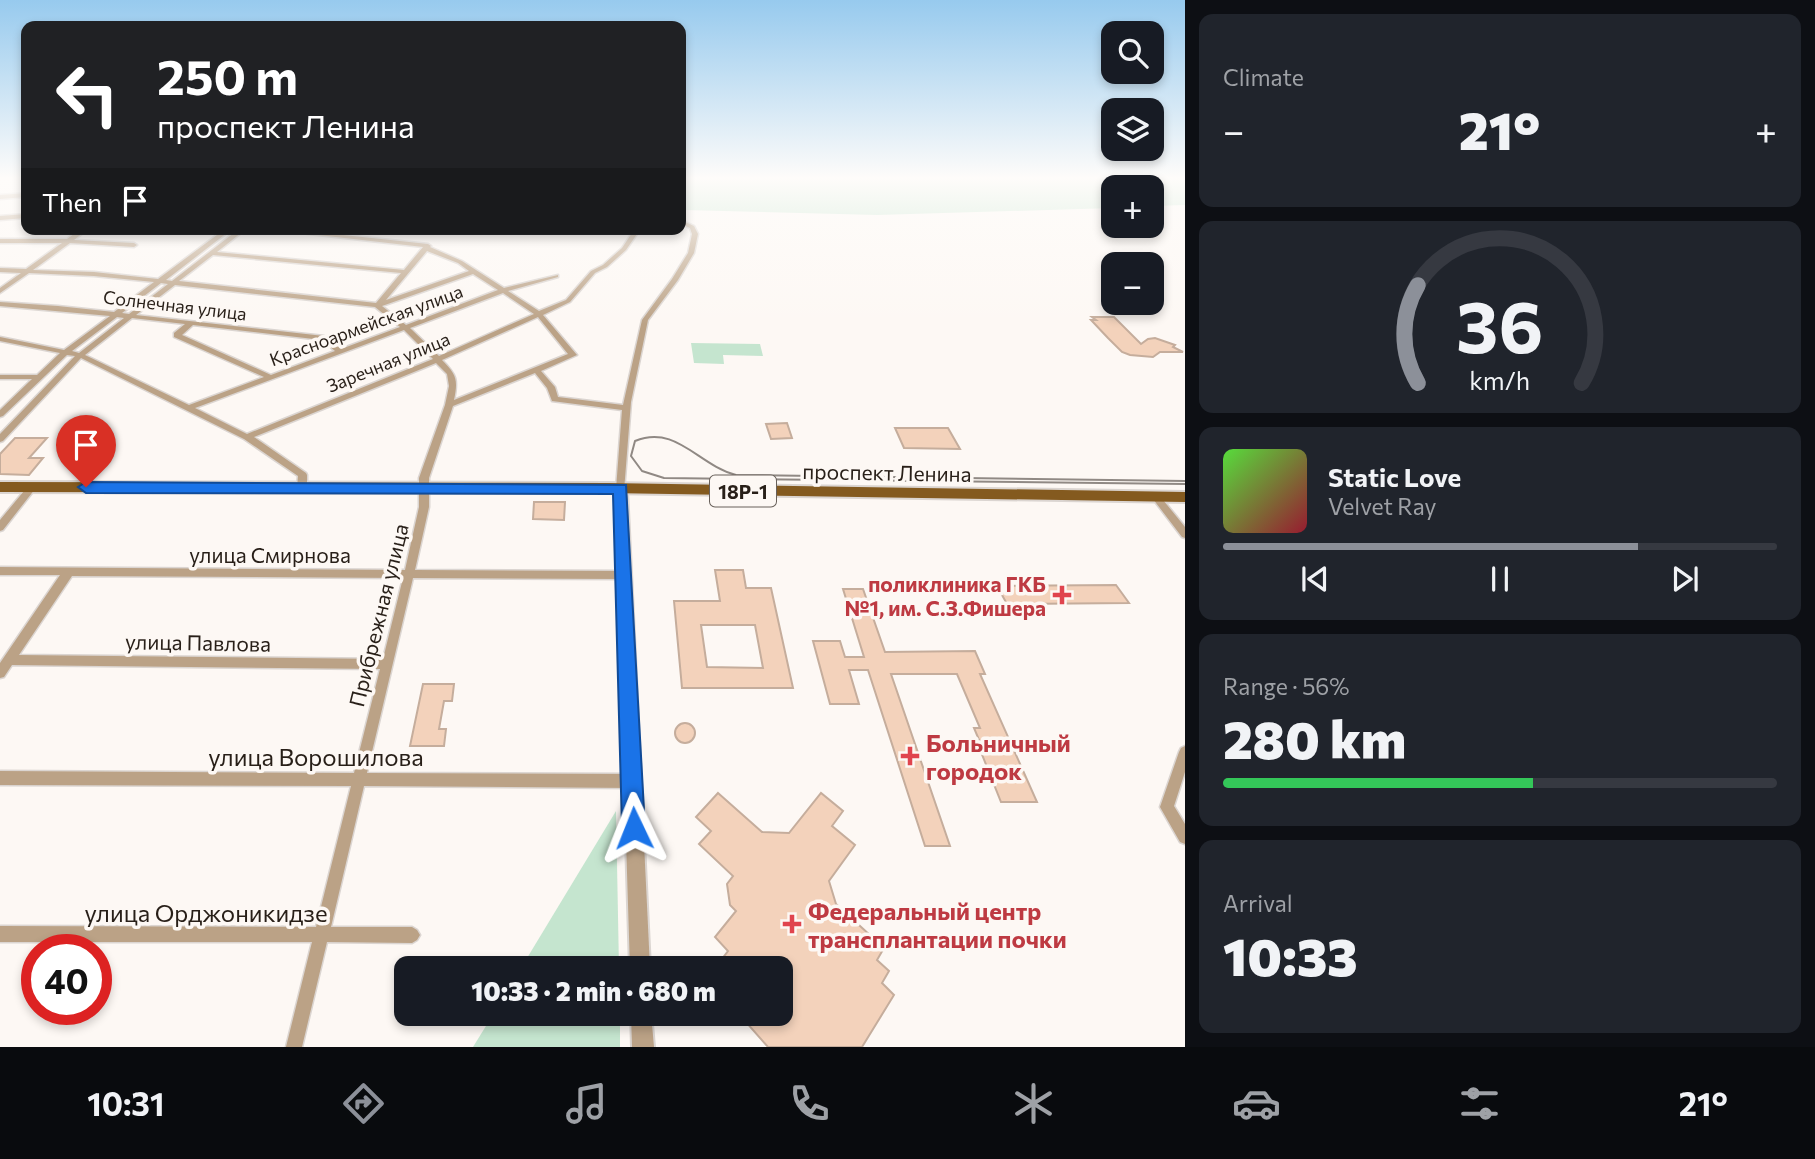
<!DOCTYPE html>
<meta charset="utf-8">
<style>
:root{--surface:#171b24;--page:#20242c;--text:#f1f3f6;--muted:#9ea1a6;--line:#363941;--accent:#8c9099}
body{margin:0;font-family:Commissioner,sans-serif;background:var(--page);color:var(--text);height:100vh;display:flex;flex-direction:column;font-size:26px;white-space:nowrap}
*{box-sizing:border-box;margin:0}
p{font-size:23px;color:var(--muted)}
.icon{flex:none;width:38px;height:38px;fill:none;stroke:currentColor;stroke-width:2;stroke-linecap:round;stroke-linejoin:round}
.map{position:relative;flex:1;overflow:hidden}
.panel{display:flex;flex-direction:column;gap:14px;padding:14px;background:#0d0f14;width:630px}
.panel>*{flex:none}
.guide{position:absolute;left:21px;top:21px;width:665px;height:214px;border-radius:14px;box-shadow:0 4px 10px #0003;background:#202124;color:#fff;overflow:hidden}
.controls{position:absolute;left:1101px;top:21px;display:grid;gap:14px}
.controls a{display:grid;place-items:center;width:63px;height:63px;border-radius:14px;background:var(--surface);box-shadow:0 4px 10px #0003;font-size:35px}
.speed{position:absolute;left:21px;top:934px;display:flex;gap:14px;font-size:35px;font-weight:700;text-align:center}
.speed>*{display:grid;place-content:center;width:91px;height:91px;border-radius:50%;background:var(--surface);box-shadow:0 4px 10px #0003;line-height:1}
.speed .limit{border:10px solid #d22;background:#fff;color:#111}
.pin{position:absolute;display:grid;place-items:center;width:60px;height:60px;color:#fff;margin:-72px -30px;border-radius:50% 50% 50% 0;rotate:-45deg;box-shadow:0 0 7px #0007}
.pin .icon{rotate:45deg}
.me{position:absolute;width:77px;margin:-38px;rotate:358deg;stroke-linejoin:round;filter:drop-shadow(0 0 5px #0008)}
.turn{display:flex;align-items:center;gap:24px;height:147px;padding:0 21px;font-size:32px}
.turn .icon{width:91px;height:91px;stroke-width:2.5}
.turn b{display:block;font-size:49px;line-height:60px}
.then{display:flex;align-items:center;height:66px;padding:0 21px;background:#0003;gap:14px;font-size:26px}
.big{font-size:52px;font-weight:800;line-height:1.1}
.panel .tile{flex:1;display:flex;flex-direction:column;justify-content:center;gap:10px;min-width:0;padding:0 24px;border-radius:14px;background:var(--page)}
.panel .dial{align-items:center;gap:0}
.dial svg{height:182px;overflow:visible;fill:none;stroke:var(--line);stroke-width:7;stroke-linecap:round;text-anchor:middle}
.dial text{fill:var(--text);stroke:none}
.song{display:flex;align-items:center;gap:21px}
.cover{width:84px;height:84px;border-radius:10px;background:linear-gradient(135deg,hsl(110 70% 55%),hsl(350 70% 35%))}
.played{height:7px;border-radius:4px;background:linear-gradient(90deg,var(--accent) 75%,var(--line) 75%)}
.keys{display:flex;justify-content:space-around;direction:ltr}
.heat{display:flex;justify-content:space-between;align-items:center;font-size:38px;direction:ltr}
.charge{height:10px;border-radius:5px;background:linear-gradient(90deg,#34c759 56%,var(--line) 0)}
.trip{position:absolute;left:394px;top:956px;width:399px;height:70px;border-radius:14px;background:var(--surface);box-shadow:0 4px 10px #0003;font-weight:800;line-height:70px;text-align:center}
.tabs{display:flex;height:112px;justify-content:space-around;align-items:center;background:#090b0e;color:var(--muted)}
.tabs .icon{width:49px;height:49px}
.tabs .on{color:var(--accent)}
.tabs b{font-size:32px;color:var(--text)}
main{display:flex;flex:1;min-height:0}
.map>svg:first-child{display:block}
.green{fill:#c5e5cf}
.building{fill:#f3d2bb;stroke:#c5ad9c;stroke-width:2;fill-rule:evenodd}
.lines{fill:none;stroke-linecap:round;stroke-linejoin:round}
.minor-casing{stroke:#dbd5d1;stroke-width:3}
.tertiary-casing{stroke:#dbd5d1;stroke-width:4}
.primary-casing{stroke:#dbd5d1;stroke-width:4}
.minor{fill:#bba286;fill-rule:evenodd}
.tertiary{fill:#bba286;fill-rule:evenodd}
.primary{fill:#845a1f;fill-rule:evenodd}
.tram{stroke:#908984;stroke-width:2}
.route{fill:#1a73e8;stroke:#114b97;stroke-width:2}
.health-dot{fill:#e0444e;stroke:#fdf8f4;stroke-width:2.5}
.labels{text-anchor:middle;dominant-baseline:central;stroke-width:7;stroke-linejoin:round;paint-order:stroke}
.far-street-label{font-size:18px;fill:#281f18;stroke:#fdf8f4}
.shield{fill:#fdf8f4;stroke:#68605a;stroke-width:2}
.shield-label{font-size:19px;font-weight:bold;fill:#281f18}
.street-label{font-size:21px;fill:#281f18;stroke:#fdf8f4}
.health-label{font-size:21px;font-weight:bold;fill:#be3a42;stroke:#fdf8f4;text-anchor:end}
.near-health-label{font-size:24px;font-weight:bold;fill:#be3a42;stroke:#fdf8f4;text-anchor:start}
.near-street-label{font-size:24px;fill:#281f18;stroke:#fdf8f4}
</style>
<main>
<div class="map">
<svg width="1185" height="1047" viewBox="0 0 1185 1047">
<rect width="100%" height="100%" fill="#fdf8f4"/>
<g class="green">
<polygon points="681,177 1185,177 1185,205 1152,206 1152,187 1113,187 1113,208 877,215 684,210 681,209"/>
<polygon points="691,343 760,344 763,356 723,355 724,364 694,363"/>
<polygon points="616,811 619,968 521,968"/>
<polygon points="494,1013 620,1013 620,1047 473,1047"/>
</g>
<g class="building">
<polygon points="1092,317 1114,317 1141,344 1148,339 1155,338 1175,345 1173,347 1183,352 1160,352 1153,357 1130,355 1122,352 1108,338 1091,320 1096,320"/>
<polygon points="787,423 792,438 771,439 766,424"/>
<polygon points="895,428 948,428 960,449 904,448"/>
<polygon points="15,438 47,438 29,458 43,458 29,475 0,474 0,454"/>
<polygon points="534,502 565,502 564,520 533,519"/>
<path d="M715,570H743L746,588H771L793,688H682L674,601H720ZM701,625H755L763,668L707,667Z"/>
<polygon points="1116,585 1129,603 1007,604 997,586"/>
<polygon points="843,589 863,589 885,652 975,651 985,674 980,674 1037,802 1001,802 979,747 982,747 974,728 980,728 957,674 891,674 950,846 925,846 868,670 849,670 859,704 830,704 813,641 840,641 845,657 864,657"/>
<polygon points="423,684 454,684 452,701 444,701 439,729 446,729 444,746 410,746"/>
<circle cx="685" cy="733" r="10"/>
<polygon points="718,793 762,832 789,833 821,793 843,811 832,826 855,845 829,881 836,904 884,948 877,960 889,971 882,983 894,995 862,1047 768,1047 738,1013 780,1013 780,968 715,968 728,951 715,937 736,911 730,905 727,884 733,876 699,844 711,831 696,817"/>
</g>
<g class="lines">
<defs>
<g id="minor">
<polygon points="26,193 26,197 0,199 0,195"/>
<polygon points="26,214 26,218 0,220 0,216"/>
<path d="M681,220L694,226L698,234L694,253L678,280L648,320L631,402L624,491L621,492L616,489L622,410L552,401L547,388L535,373L453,406L429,478V507L415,570L624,571L628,572L629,575L628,578L624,579L413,578L367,773L632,774L637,776L639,781L637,786L632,788L364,786L331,927H412L417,930L420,935L417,940L412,943L327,942L302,1047H286L312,942H0V926L316,927L351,786L0,785V771L354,773L380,669L12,665L4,677L0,678V663L60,575H0V567L405,570L419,507V478L445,405L449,386L447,374L436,363L254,437L306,473L307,475V488L302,491L297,488L298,476L244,439L81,358L3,441L0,442V434L75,356L67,355L3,416L0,417V410L32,379H0V375H37L60,353L0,341V337L64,350L110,316L0,306V302L58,306L114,312L154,282L94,276L29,273L0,293V288L21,273L0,272V268L26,269L62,243H0V239H67L81,229H88L74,240L134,243L137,245L134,247L70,243L33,270L94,272L158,279L225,229H232L166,280L172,281L239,229H246L217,252L404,270L423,247L266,229H287L428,244L431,246L430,247L462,261L504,288L558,275V277L508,291L539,311L566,300L591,271L603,265L622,248L632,233H636L637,234L626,250L607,267L595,273L570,302L543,315L577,355L541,371L555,387L558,397L623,405L642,320L672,279L688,253L692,234L690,228L681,224ZM427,251L458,263L469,271L386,300ZM213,255L401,273L376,303L179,281ZM473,274L498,290L406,325L382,306ZM161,283L168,284L129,314L122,313ZM175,285L375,307L400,327L341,349L324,336L136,315ZM503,293L534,314L439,356L410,328ZM117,317L124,318L79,353L72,351ZM538,317L568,354L454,400C458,380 457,375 442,360ZM132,318L185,324L174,333V337L264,377L189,405L85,355ZM193,325L322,340L335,351L271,375L182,335ZM404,330L433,359L247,434L195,408ZM72,576L403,578L383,659L19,655Z"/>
<polygon points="32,484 37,487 35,489 3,530 0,531 0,520 29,485"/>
<polygon points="1156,494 1159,495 1185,527 1185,538 1182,537 1153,499 1151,497"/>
<polygon points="1185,746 1185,772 1174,806 1185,824 1185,844 1180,842 1160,807 1179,752 1181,748"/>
</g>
<g id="tertiary">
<polygon points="621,485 627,489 650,968 630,968 615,489"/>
<polygon points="631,1013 651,1013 654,1047 632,1047"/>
</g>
<polygon id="primary" points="0,482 608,483 1185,492 1185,502 608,493 0,492"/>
</defs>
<use href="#minor" class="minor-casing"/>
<use href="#tertiary" class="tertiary-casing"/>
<use href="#primary" class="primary-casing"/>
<use href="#minor" class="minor"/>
<use href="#tertiary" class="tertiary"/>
<use href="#primary" class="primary"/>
<path class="tram" d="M1185,481L736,475C698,465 676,424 635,441L631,456L642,471L664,478L1185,484"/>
</g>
<linearGradient id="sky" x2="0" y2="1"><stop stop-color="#97caee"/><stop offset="0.55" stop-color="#fefcfa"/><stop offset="1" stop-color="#fefcfa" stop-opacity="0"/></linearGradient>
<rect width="1185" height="324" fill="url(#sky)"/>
<polygon class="route" points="86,482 626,485 645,828 642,836 634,839 626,836 622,828 613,494 86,493 78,487"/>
<g class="health-dot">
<path d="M1058.5 584.5h7v7h7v7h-7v7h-7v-7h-7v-7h7z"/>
<path d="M906.5 745.5h7v7h7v7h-7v7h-7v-7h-7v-7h7z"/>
<path d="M788.5 913.5h7v7h7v7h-7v7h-7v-7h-7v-7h7z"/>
</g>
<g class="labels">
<g class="far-street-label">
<text transform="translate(175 305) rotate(7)">Солнечная улица</text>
<text transform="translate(366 325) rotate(-20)">Красноармейская улица</text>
<text transform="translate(388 362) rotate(-22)">Заречная улица</text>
</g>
<rect class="shield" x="710" y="475.5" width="66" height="31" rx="5"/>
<g class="shield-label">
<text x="743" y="491">18Р-1</text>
</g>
<g class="street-label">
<text transform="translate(887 472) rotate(1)">проспект Ленина</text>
<text x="270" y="554">улица Смирнова</text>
<text transform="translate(378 615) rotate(-76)">Прибрежная улица</text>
<text transform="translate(198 642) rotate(1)">улица Павлова</text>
</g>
<g class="health-label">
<text x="1046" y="583">поликлиника ГКБ<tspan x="1046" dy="24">№1, им. С.З.Фишера</tspan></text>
</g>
<g class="near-health-label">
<text x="926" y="742">Больничный<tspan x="926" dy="28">городок</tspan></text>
<text x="808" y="910">Федеральный центр<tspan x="808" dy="28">трансплантации почки</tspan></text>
</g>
<g class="near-street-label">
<text x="316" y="756">улица Ворошилова</text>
<text x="206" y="912">улица Орджоникидзе</text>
</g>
</g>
</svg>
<div class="controls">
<a><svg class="icon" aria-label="search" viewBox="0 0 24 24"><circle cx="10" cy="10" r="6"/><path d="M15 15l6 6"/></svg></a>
<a><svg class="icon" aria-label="layers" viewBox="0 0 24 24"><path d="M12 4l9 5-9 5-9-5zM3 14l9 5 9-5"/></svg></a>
<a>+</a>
<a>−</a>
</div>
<div class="speed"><div class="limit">40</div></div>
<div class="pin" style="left:86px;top:487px;background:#d93025"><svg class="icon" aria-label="arrive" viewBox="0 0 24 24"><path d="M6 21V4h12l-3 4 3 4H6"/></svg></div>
<svg class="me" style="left:634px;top:828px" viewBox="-20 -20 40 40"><path d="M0-17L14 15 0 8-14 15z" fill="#1a73e8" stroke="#fff" stroke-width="4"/></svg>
<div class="trip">10:33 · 2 min · 680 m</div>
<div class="guide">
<div class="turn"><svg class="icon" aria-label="left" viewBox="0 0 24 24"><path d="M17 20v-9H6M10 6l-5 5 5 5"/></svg><div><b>250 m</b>проспект Ленина</div></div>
<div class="then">Then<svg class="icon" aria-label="arrive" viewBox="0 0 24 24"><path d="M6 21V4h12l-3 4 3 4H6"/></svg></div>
</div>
</div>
<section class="panel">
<div class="tile"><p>Climate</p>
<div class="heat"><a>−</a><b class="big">21°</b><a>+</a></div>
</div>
<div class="tile dial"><svg viewBox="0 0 100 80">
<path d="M14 69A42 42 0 1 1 86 69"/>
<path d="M14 69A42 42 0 0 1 14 26" stroke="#8c9099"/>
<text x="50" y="56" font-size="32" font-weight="700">36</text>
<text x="50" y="72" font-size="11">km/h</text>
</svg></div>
<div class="tile">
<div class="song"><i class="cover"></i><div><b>Static Love</b><p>Velvet Ray</p></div></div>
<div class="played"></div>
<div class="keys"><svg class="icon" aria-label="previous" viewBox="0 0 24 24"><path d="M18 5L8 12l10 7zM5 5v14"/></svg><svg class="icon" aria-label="pause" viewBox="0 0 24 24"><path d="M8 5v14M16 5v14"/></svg><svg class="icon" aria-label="next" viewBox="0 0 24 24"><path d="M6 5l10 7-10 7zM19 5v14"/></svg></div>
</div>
<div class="tile"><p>Range · 56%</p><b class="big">280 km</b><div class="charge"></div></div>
<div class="tile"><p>Arrival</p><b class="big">10:33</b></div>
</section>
</main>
<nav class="tabs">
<b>10:31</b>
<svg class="icon on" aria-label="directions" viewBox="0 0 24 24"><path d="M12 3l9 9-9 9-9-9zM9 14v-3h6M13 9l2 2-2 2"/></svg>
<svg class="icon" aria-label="music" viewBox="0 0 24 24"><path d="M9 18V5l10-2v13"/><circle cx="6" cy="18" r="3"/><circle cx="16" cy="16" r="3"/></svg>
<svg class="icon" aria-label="phone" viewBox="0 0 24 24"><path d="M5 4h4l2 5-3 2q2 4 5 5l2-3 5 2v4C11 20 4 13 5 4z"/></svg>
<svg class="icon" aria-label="climate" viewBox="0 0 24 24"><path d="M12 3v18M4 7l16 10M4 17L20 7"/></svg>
<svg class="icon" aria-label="car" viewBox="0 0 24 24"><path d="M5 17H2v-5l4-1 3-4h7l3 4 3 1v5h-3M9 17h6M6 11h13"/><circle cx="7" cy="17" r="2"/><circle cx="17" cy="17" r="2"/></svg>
<svg class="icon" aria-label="filters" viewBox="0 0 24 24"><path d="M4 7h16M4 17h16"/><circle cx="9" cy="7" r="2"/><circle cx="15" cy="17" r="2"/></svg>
<b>21°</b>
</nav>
